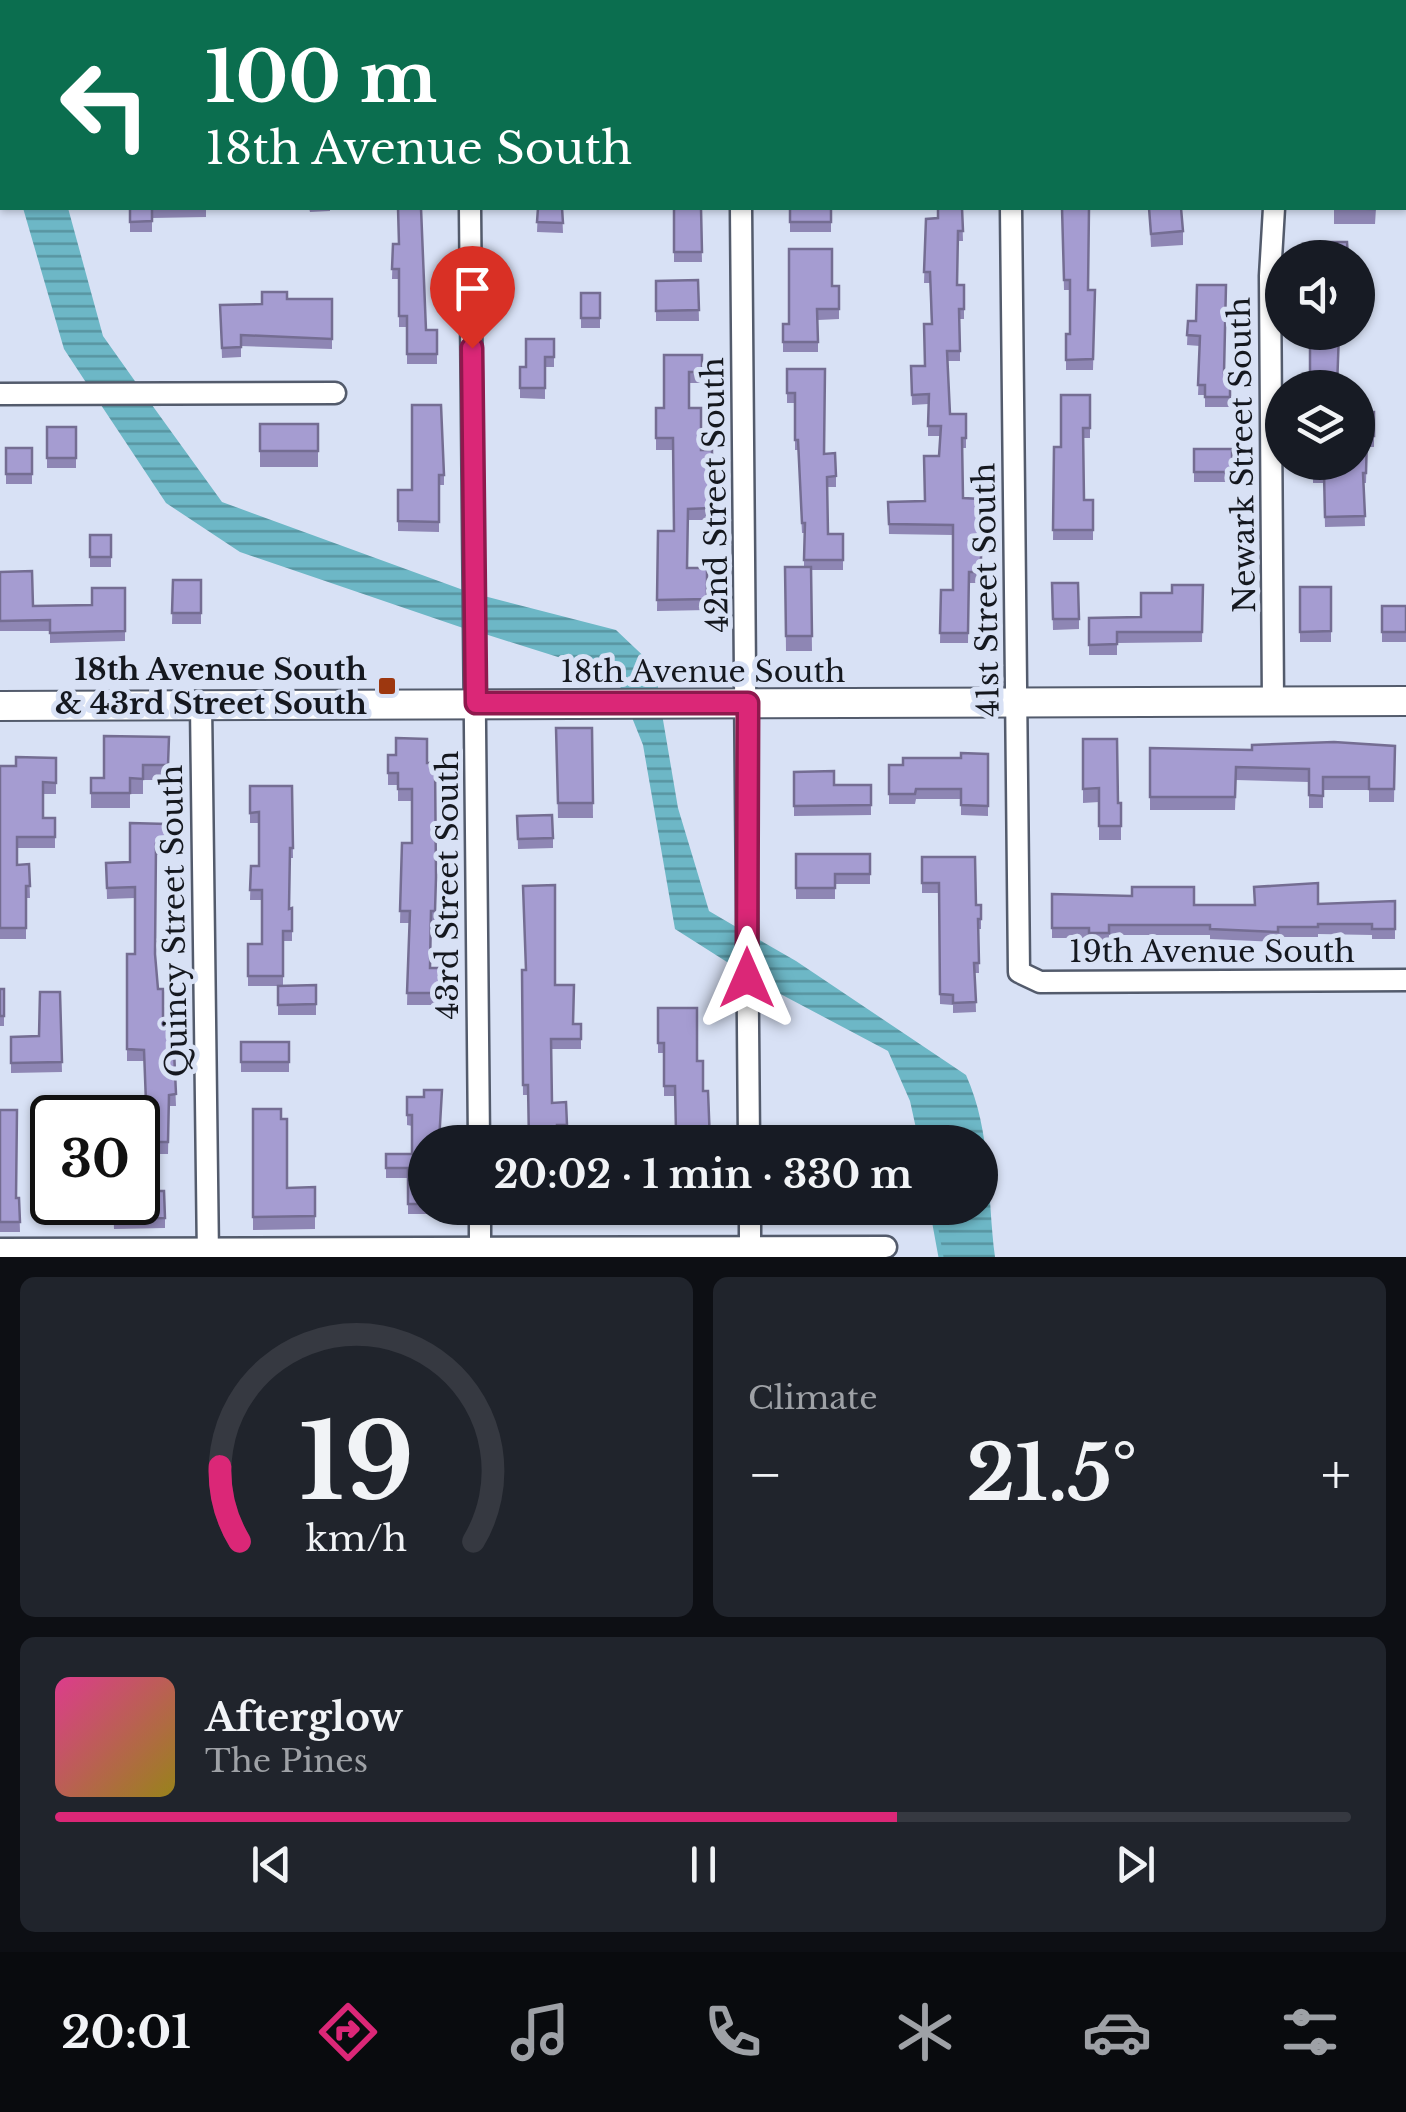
<!DOCTYPE html>
<meta charset="utf-8">
<style>
:root{--surface:#171b24;--page:#20242c;--text:#f1f3f6;--muted:#9ea1a6;--line:#363941;--accent:#db2777}
body{margin:0;font-family:"Libre Baskerville",serif;background:var(--page);color:var(--text);height:100vh;display:flex;flex-direction:column;font-size:38px;white-space:nowrap}
*{box-sizing:border-box;margin:0}
p{font-size:32px;color:var(--muted)}
.icon{flex:none;width:55px;height:55px;fill:none;stroke:currentColor;stroke-width:2;stroke-linecap:round;stroke-linejoin:round}
.map{position:relative;height:1257px;overflow:hidden}
.drawer{display:flex;flex-direction:column;gap:20px;padding:20px;background:#0d0f14;flex:1}
.drawer>*{flex:none}
.top-card{position:absolute;left:0px;top:0px;width:1408px;height:210px;box-shadow:0 2px 8px #0004;background:#0b6e4f;color:#fff;overflow:hidden}
.fabs{position:absolute;left:1265px;top:240px;display:grid;gap:20px}
.fabs a{display:grid;place-items:center;width:110px;height:110px;border-radius:50%;background:var(--surface);box-shadow:0 2px 8px #0004;font-size:50px}
.speed{position:absolute;left:30px;top:1095px;display:flex;gap:20px;font-size:50px;font-weight:700;text-align:center}
.speed>*{display:grid;place-content:center;width:130px;height:130px;border-radius:50%;background:var(--surface);box-shadow:0 2px 8px #0004;line-height:1}
.speed .limit{border:5px solid #111;border-radius:15px;background:#fff;color:#111}
.pin{position:absolute;display:grid;place-items:center;width:85px;height:85px;color:#fff;margin:-102px -42px;border-radius:50% 50% 50% 0;rotate:-45deg;box-shadow:0 0 10px #0007}
.pin .icon{rotate:45deg}
.me{position:absolute;width:110px;margin:-55px;rotate:0deg;stroke-linejoin:round;filter:drop-shadow(0 0 8px #0008)}
.turn{display:flex;align-items:center;gap:35px;height:210px;padding:0 40px;font-size:45px}
.turn .icon{width:130px;height:130px;stroke-width:2.5}
.turn b{display:block;font-size:70px;line-height:85px}
.big{font-size:75px;font-weight:800;line-height:1.1}
.drawer .card{flex:1;display:flex;flex-direction:column;justify-content:center;gap:15px;min-width:0;padding:0 35px;border-radius:15px;background:var(--page)}
.drawer .dial{align-items:center;gap:0}
.dial svg{height:260px;overflow:visible;fill:none;stroke:var(--line);stroke-width:7;stroke-linecap:round;text-anchor:middle}
.dial text{fill:var(--text);stroke:none}
.song{display:flex;align-items:center;gap:30px}
.cover{width:120px;height:120px;border-radius:15px;background:linear-gradient(135deg,hsl(330 70% 55%),hsl(50 70% 35%))}
.played{height:10px;border-radius:5px;background:linear-gradient(90deg,var(--accent) 65%,var(--line) 65%)}
.keys{display:flex;justify-content:space-around;direction:ltr}
.heat{display:flex;justify-content:space-between;align-items:center;font-size:55px;direction:ltr}
.drawer .tiles{flex:1;display:grid;gap:20px;grid-template-columns:1fr 1fr}
.card:last-child{grid-column:span 2}
.trip{position:absolute;left:408px;top:1125px;width:590px;height:100px;border-radius:50px;background:var(--surface);box-shadow:0 2px 8px #0004;font-weight:800;line-height:100px;text-align:center}
.tab-bar{display:flex;height:160px;justify-content:space-around;align-items:center;background:#090b0e;color:var(--muted)}
.tab-bar .icon{width:70px;height:70px}
.tab-bar .active{color:var(--accent)}
.tab-bar b{font-size:45px;color:var(--text)}
.map>svg:first-child{display:block}
.water{fill:url(#water-rules)}
.lines{fill:none;stroke-linecap:round;stroke-linejoin:round}
.stream{stroke:#6db7c6;stroke-width:5}
.street-casing{stroke:#535b6c;stroke-width:25}
.secondary-casing{stroke:#535b6c;stroke-width:32}
.street{stroke:#fff;stroke-width:20}
.secondary{stroke:#fff;stroke-width:28}
.wall{fill:#8e86b4}
.building{fill:#a59cd1;stroke:#746d92;stroke-width:2.5}
.route-casing{stroke:#8e194d;stroke-width:25}
.route{stroke:#db2777;stroke-width:18}
.poi-dot{fill:#9d370f;stroke:#d8e1f5;stroke-width:4}
.labels{text-anchor:middle;dominant-baseline:central;stroke-width:10;stroke-linejoin:round;paint-order:stroke}
.street-label{font-size:30px;fill:#15181f;stroke:#d8e1f5}
.poi-label{font-size:30px;font-weight:bold;fill:#15181f;stroke:#d8e1f5;text-anchor:end}
</style>
<div class="map">
<svg width="1406" height="1257" viewBox="0 0 1406 1257">
<defs>
<pattern id="water-rules" width="6" height="5" patternUnits="userSpaceOnUse" patternTransform="scale(2.5)"><rect width="6" height="5" fill="#6db7c6"/><path d="M0 2.5h6" fill="none" stroke="#5894a0"/></pattern>
</defs>
<rect width="100%" height="100%" fill="#d8e1f5"/>
<g class="water">
<polygon points="0,0 41,0 2,2 2,133"/>
<polygon points="23,208 68,208 103,336 137,384 87,384 64,349"/>
<polygon points="101,405 152,405 222,502 466,591 466,629 240,552 166,503"/>
<polygon points="484,596 616,630 654,666 659,693 623,693 615,675 485,634"/>
<polygon points="662,714 678,808 709,911 738,928 738,969 675,929 643,745 631,715"/>
<path d="M756,938L796,961L966,1075C992,1133 987,1195 995,1257H942L933,1208H980V1142H919L910,1101L888,1051L756,981Z"/>
</g>
<g class="lines">
<polyline class="stream" points="932,1208 941,1257"/>
<defs>
<g id="street">
<polyline points="466,0 466,2"/>
<polyline points="739,0 739,2"/>
<polyline points="1009,0 1009,2"/>
<polyline points="1278,2 1278,0"/>
<polyline points="0,144 2,144"/>
<polyline points="1405,144 1406,144"/>
<polyline points="470,208 479,1142"/>
<polyline points="741,208 749,1142"/>
<polyline points="1011,208 1019,972 1040,982 1406,980"/>
<polyline points="0,394 335,393"/>
<polyline points="1273,702 1270,276 1274,208"/>
<polyline points="201,705 208,1257"/>
<polyline points="480,1208 480,1257"/>
<polyline points="750,1208 750,1255"/>
<polyline points="0,1249 886,1247"/>
</g>
<polyline id="secondary" points="0,706 1406,701"/>
</defs>
<use href="#street" class="street-casing"/>
<use href="#secondary" class="secondary-casing"/>
<use href="#street" class="street"/>
<use href="#secondary" class="secondary"/>
</g>
<g class="wall">
<rect x="1058" y="0" width="28" height="2"/>
<polygon points="130,208 235,208 235,210 206,210 206,217 152,218 152,232 130,232"/>
<polygon points="309,208 330,208 330,211 310,212"/>
<polygon points="538,208 562,208 563,233 537,232"/>
<polygon points="674,208 701,208 702,262 674,262"/>
<rect x="790" y="208" width="41" height="24"/>
<polygon points="962,208 963,241 958,241 958,285 964,285 964,319 960,319 960,361 948,361 950,414 966,414 966,448 962,448 963,498 981,499 981,583 969,583 968,643 940,643 941,590 953,590 953,535 889,534 888,502 925,501 939,456 940,436 928,436 928,404 912,405 911,366 925,366 931,324 930,283 924,283 926,219 938,218"/>
<polygon points="1062,208 1088,290 1095,290 1093,370 1066,370 1066,334 1070,334 1070,290 1064,290"/>
<polygon points="1149,208 1183,231 1183,245 1151,247"/>
<polygon points="1306,208 1376,208 1375,224 1334,224 1334,210 1306,210"/>
<polygon points="393,244 426,330 437,330 437,364 407,364 407,327 399,327 399,279 392,279"/>
<polygon points="698,280 699,321 656,321 656,281"/>
<polygon points="832,286 839,286 839,319 818,320 818,352 783,352 783,324 789,324"/>
<rect x="581" y="293" width="19" height="35"/>
<polygon points="287,299 332,299 332,349 241,346 241,357 222,358 220,305 262,304"/>
<polygon points="1188,321 1196,321 1224,373 1230,373 1230,407 1205,407 1205,395 1198,395 1200,346 1187,345"/>
<polygon points="554,339 554,367 545,367 545,399 520,398 520,367 526,367"/>
<polygon points="702,355 702,383 689,383 689,408 701,450 712,450 712,520 688,520 687,568 707,568 707,610 657,611 658,531 673,531 673,450 656,450 656,408 664,408"/>
<polygon points="787,369 824,454 836,476 836,487 827,487 828,534 843,534 843,570 811,570 812,651 786,651 785,567 804,567 804,533 802,533 798,450 795,450 795,403 787,403"/>
<polygon points="1090,395 1090,438 1083,438 1084,500 1093,500 1093,540 1053,540 1054,447 1061,447"/>
<polygon points="412,405 444,475 444,485 439,485 439,532 398,531 398,490 412,490"/>
<polygon points="1374,412 1374,447 1367,447 1366,483 1364,483 1365,526 1325,527 1324,483 1313,483 1313,462"/>
<rect x="260" y="424" width="58" height="43"/>
<rect x="47" y="427" width="29" height="41"/>
<rect x="6" y="448" width="26" height="36"/>
<rect x="1194" y="449" width="38" height="33"/>
<rect x="90" y="535" width="21" height="32"/>
<polygon points="0,572 33,606 92,605 125,588 125,641 50,643 50,631 0,631"/>
<polygon points="173,580 201,580 201,624 172,624"/>
<polygon points="1052,583 1079,619 1079,629 1053,630"/>
<polygon points="1203,585 1202,642 1117,643 1117,655 1089,655 1089,618 1141,617 1172,593"/>
<rect x="1300" y="587" width="31" height="55"/>
<rect x="1382" y="606" width="24" height="36"/>
<polygon points="556,728 592,728 593,818 558,818"/>
<polygon points="169,737 168,780 143,780 143,794 130,794 130,808 91,808 91,778 104,778"/>
<polygon points="1083,739 1118,803 1121,803 1121,840 1099,840 1099,802 1083,803"/>
<polygon points="1395,746 1394,802 1369,802 1369,790 1323,790 1323,808 1309,808 1309,782 1236,780 1235,810 1150,810 1150,748 1252,750"/>
<polygon points="988,754 988,816 961,815 961,799 916,799 915,804 889,804 889,765 903,765"/>
<polygon points="388,755 427,763 436,888 435,923 431,923 430,968 443,968 443,1005 407,1005 409,923 400,923 402,843 412,843 412,801 398,801 398,785 388,785"/>
<polygon points="56,758 56,794 43,794 43,818 55,818 55,848 17,848 17,865 29,864 30,898 26,898 26,939 0,939 0,766 16,766"/>
<polygon points="794,772 834,785 871,785 871,815 794,816"/>
<polygon points="250,786 292,786 293,858 290,858 289,909 292,908 292,941 283,941 283,986 316,985 316,1015 278,1015 278,986 248,986 248,944 262,944 262,900 250,900 251,866 259,866 259,823 250,823"/>
<polygon points="517,816 553,838 553,848 518,849"/>
<polygon points="167,824 167,855 156,855 155,955 158,989 163,1028 173,1028 176,1106 169,1106 168,1154 138,1154 138,1118 146,1103 144,1061 127,1061 127,954 135,954 135,898 107,899 106,863 130,862"/>
<polygon points="796,854 870,854 870,884 835,884 835,899 796,899"/>
<polygon points="922,857 976,905 981,905 981,929 978,929 979,973 975,973 976,1012 953,1013 953,1005 940,1004 939,893 922,893"/>
<polygon points="1052,894 1194,905 1318,904 1395,901 1395,939 1372,939 1372,935 1318,934 1318,937 1278,937 1278,942 1210,939 1210,935 1109,935 1109,944 1089,944 1089,938 1052,938"/>
<polygon points="522,970 555,985 574,1024 581,1024 581,1049 551,1049 552,1103 566,1102 567,1135 557,1135 528,1095 523,1095"/>
<rect x="0" y="989" width="4" height="37"/>
<polygon points="60,992 62,1072 11,1073 11,1037 39,1036"/>
<polygon points="658,1008 697,1008 676,1132 675,1096 664,1096 664,1053 658,1053"/>
<rect x="241" y="1042" width="48" height="30"/>
<polygon points="407,1097 425,1142 425,1208 436,1208 436,1214 408,1214 408,1178 386,1178 386,1154 412,1154 412,1126 407,1125"/>
<polygon points="253,1109 287,1188 315,1187 315,1229 253,1230"/>
<polygon points="0,1110 16,1198 19,1198 20,1232 0,1232"/>
<polygon points="113,1202 165,1218 165,1228 114,1229"/>
<rect x="530" y="1208" width="28" height="4"/>
<rect x="627" y="1208" width="32" height="13"/>
</g>
<g class="building">
<rect x="385" y="0" width="43" height="2"/>
<rect x="665" y="0" width="34" height="2"/>
<rect x="787" y="0" width="27" height="2"/>
<rect x="946" y="0" width="23" height="2"/>
<rect x="1202" y="0" width="25" height="2"/>
<rect x="1331" y="0" width="24" height="2"/>
<polygon points="130,208 152,208 152,221 130,222"/>
<polygon points="398,208 421,208 426,330 437,330 437,354 407,354 407,316 399,316 399,269 392,269 393,244 399,244"/>
<polygon points="538,208 562,208 563,223 537,222"/>
<polygon points="674,208 701,208 702,252 674,252"/>
<rect x="790" y="208" width="41" height="14"/>
<polygon points="938,208 962,208 963,231 958,231 957,285 964,285 964,309 959,309 960,351 947,351 950,414 966,414 966,438 962,438 963,498 981,499 981,572 969,572 968,633 940,633 941,590 953,590 953,525 889,524 888,502 925,501 924,456 939,456 941,426 928,426 929,394 912,395 911,366 925,366 924,324 932,324 930,272 924,272 926,219 938,218"/>
<polygon points="1062,208 1089,208 1088,290 1095,290 1093,359 1066,360 1066,334 1070,334 1070,280 1064,280"/>
<polygon points="1149,208 1181,208 1183,231 1151,234"/>
<polygon points="1334,208 1376,208 1375,209"/>
<polygon points="1310,242 1347,242 1348,258 1310,258"/>
<polygon points="789,249 832,249 832,286 839,286 839,309 817,309 818,342 783,342 783,324 789,324"/>
<polygon points="698,280 699,310 656,311 656,281"/>
<polygon points="1197,285 1226,285 1224,373 1230,373 1230,397 1205,397 1205,385 1198,385 1200,336 1187,335 1188,321 1196,321"/>
<polygon points="262,292 287,292 287,299 332,299 332,339 241,335 241,347 222,348 220,305 262,304"/>
<rect x="581" y="293" width="19" height="25"/>
<polygon points="1310,332 1339,332 1337,388 1310,388"/>
<polygon points="526,339 554,339 554,357 545,357 545,388 520,388 520,367 526,367"/>
<polygon points="664,355 702,355 702,372 689,372 689,408 701,408 701,450 712,450 712,508 688,509 687,568 707,568 707,599 657,600 658,531 674,531 673,438 656,438 656,408 664,408"/>
<polygon points="787,369 825,369 824,454 835,453 836,476 827,477 828,534 843,534 843,560 804,560 805,523 802,523 798,440 795,440 795,393 787,393"/>
<polygon points="1061,395 1090,395 1090,428 1083,428 1084,500 1093,500 1093,530 1053,530 1054,447 1061,447"/>
<polygon points="412,405 441,405 444,475 439,475 439,522 398,521 398,490 412,490"/>
<polygon points="1358,412 1374,412 1374,436 1367,436 1366,473 1363,473 1365,516 1325,517 1324,473 1313,473 1313,462 1358,462"/>
<rect x="260" y="424" width="58" height="27"/>
<rect x="47" y="427" width="29" height="31"/>
<rect x="6" y="448" width="26" height="26"/>
<rect x="1194" y="449" width="38" height="23"/>
<rect x="90" y="535" width="21" height="22"/>
<polygon points="785,567 811,567 812,636 786,636"/>
<polygon points="32,571 33,606 92,605 92,588 125,588 125,631 50,633 50,620 0,621 0,572"/>
<polygon points="173,580 201,580 201,613 172,613"/>
<polygon points="1052,583 1078,583 1079,619 1053,619"/>
<polygon points="1172,585 1203,585 1202,632 1117,632 1117,644 1089,645 1089,618 1141,617 1141,593 1172,593"/>
<polygon points="1300,587 1331,587 1331,631 1300,632"/>
<rect x="1382" y="606" width="24" height="26"/>
<polygon points="556,728 592,728 593,803 558,803"/>
<polygon points="104,736 169,737 168,765 143,765 143,779 130,778 130,793 91,793 91,778 104,778"/>
<polygon points="396,738 427,739 427,763 435,763 436,877 435,911 431,911 430,968 443,968 443,993 407,993 410,911 400,911 402,843 412,843 412,789 398,789 398,773 388,773 388,755 396,755"/>
<polygon points="1083,739 1117,739 1118,803 1121,803 1121,826 1099,826 1099,788 1083,789"/>
<polygon points="1334,742 1395,746 1394,789 1369,789 1369,777 1323,777 1323,796 1309,795 1309,769 1236,767 1235,797 1150,797 1150,748 1252,750 1252,745"/>
<polygon points="961,753 988,754 988,806 961,805 961,789 916,789 915,794 889,794 889,765 903,765 903,758 961,758"/>
<polygon points="16,757 56,758 56,783 43,782 43,818 55,818 55,837 17,837 17,865 29,864 30,886 26,886 26,928 0,928 0,766 16,766"/>
<polygon points="834,771 834,785 871,785 871,805 794,806 794,772"/>
<polygon points="250,786 292,786 293,848 290,848 289,909 292,908 292,931 283,931 283,976 248,976 248,944 262,944 262,890 250,890 251,866 259,866 259,812 250,813"/>
<polygon points="552,815 553,838 518,839 517,816"/>
<polygon points="130,823 167,824 167,844 156,844 155,954 158,989 163,989 163,1028 173,1028 176,1094 169,1095 168,1142 138,1142 138,1118 101,1118 101,1103 146,1103 144,1050 127,1049 127,954 135,954 135,887 107,888 106,863 130,862"/>
<polygon points="796,854 870,854 870,874 835,874 835,888 796,888"/>
<polygon points="922,857 975,857 976,905 981,905 981,919 978,919 979,963 974,963 976,1002 953,1003 953,995 940,994 939,883 922,883"/>
<polygon points="1318,883 1318,904 1395,901 1395,929 1372,929 1372,924 1318,924 1318,927 1278,927 1278,932 1210,929 1210,925 1109,925 1109,933 1089,933 1089,928 1052,928 1052,894 1132,896 1132,887 1194,887 1194,905 1255,905 1254,887"/>
<polygon points="555,885 555,985 574,985 573,1024 581,1024 581,1039 551,1039 552,1103 566,1102 567,1125 557,1125 557,1142 529,1142 528,1085 523,1085 522,970 526,970 523,886"/>
<polygon points="316,985 316,1004 278,1005 278,986"/>
<rect x="0" y="989" width="4" height="27"/>
<polygon points="40,992 60,992 62,1062 11,1063 11,1037 39,1036"/>
<polygon points="658,1008 697,1008 697,1061 703,1061 703,1091 708,1091 710,1142 672,1142 672,1132 676,1132 675,1086 664,1086 664,1043 658,1043"/>
<rect x="241" y="1042" width="48" height="20"/>
<polygon points="424,1090 442,1090 439,1142 425,1142 425,1204 408,1204 408,1168 386,1168 386,1154 412,1154 412,1115 407,1115 407,1097 424,1097"/>
<polygon points="253,1109 281,1109 281,1119 287,1119 287,1188 315,1187 315,1216 253,1217"/>
<polygon points="0,1110 17,1110 16,1198 19,1198 20,1222 0,1222"/>
<rect x="800" y="1137" width="37" height="5"/>
<polygon points="138,1191 164,1191 165,1218 114,1219 113,1202 138,1202"/>
<rect x="627" y="1208" width="32" height="3"/>
</g>
<g class="lines">
<defs>
<polyline id="route" points="472,348 476,703 748,703 747,978"/>
</defs>
<use href="#route" class="route-casing"/>
<use href="#route" class="route"/>
</g>
<rect class="poi-dot" x="377" y="676" width="20" height="20" rx="5"/>
<g class="labels">
<g class="street-label">
<text transform="translate(1242 455) rotate(-91)">Newark Street South</text>
<text transform="translate(715 495) rotate(-91)">42nd Street South</text>
<text transform="translate(986 590) rotate(-91)">41st Street South</text>
<text x="703" y="671">18th Avenue South</text>
<text transform="translate(447 885) rotate(-90)">43rd Street South</text>
<text transform="translate(174 921) rotate(-91)">Quincy Street South</text>
<text x="1212" y="951">19th Avenue South</text>
</g>
<g class="poi-label">
<text x="367" y="669">18th Avenue South<tspan x="367" dy="34">&amp; 43rd Street South</tspan></text>
</g>
</g>
</svg>
<div class="fabs">
<a><svg class="icon" aria-label="sound" viewBox="0 0 24 24"><path d="M4 9h4l5-4v14l-5-4H4zM17 9q2 3 0 6"/></svg></a>
<a><svg class="icon" aria-label="layers" viewBox="0 0 24 24"><path d="M12 4l9 5-9 5-9-5zM3 14l9 5 9-5"/></svg></a>
</div>
<div class="speed"><div class="limit">30</div></div>
<div class="pin" style="left:472px;top:348px;background:#d93025"><svg class="icon" aria-label="arrive" viewBox="0 0 24 24"><path d="M6 21V4h12l-3 4 3 4H6"/></svg></div>
<svg class="me" style="left:747px;top:978px" viewBox="-20 -20 40 40"><path d="M0-17L14 15 0 8-14 15z" fill="#db2777" stroke="#fff" stroke-width="4"/></svg>
<div class="trip">20:02 · 1 min · 330 m</div>
<div class="top-card">
<div class="turn"><svg class="icon" aria-label="left" viewBox="0 0 24 24"><path d="M17 20v-9H6M10 6l-5 5 5 5"/></svg><div><b>100 m</b>18th Avenue South</div></div>
</div>
</div>
<section class="drawer">
<div class="tiles">
<div class="card dial"><svg viewBox="0 0 100 80">
<path d="M14 69A42 42 0 1 1 86 69"/>
<path d="M14 69A42 42 0 0 1 8 46" stroke="#db2777"/>
<text x="50" y="56" font-size="32" font-weight="700">19</text>
<text x="50" y="72" font-size="11">km/h</text>
</svg></div>
<div class="card"><p>Climate</p>
<div class="heat"><a>−</a><b class="big">21.5°</b><a>+</a></div>
</div>
<div class="card">
<div class="song"><i class="cover"></i><div><b>Afterglow</b><p>The Pines</p></div></div>
<div class="played"></div>
<div class="keys"><svg class="icon" aria-label="previous" viewBox="0 0 24 24"><path d="M18 5L8 12l10 7zM5 5v14"/></svg><svg class="icon" aria-label="pause" viewBox="0 0 24 24"><path d="M8 5v14M16 5v14"/></svg><svg class="icon" aria-label="next" viewBox="0 0 24 24"><path d="M6 5l10 7-10 7zM19 5v14"/></svg></div>
</div>
</div>
</section>
<nav class="tab-bar">
<b>20:01</b>
<svg class="icon active" aria-label="directions" viewBox="0 0 24 24"><path d="M12 3l9 9-9 9-9-9zM9 14v-3h6M13 9l2 2-2 2"/></svg>
<svg class="icon" aria-label="music" viewBox="0 0 24 24"><path d="M9 18V5l10-2v13"/><circle cx="6" cy="18" r="3"/><circle cx="16" cy="16" r="3"/></svg>
<svg class="icon" aria-label="phone" viewBox="0 0 24 24"><path d="M5 4h4l2 5-3 2q2 4 5 5l2-3 5 2v4C11 20 4 13 5 4z"/></svg>
<svg class="icon" aria-label="climate" viewBox="0 0 24 24"><path d="M12 3v18M4 7l16 10M4 17L20 7"/></svg>
<svg class="icon" aria-label="car" viewBox="0 0 24 24"><path d="M5 17H2v-5l4-1 3-4h7l3 4 3 1v5h-3M9 17h6M6 11h13"/><circle cx="7" cy="17" r="2"/><circle cx="17" cy="17" r="2"/></svg>
<svg class="icon" aria-label="filters" viewBox="0 0 24 24"><path d="M4 7h16M4 17h16"/><circle cx="9" cy="7" r="2"/><circle cx="15" cy="17" r="2"/></svg>
</nav>
